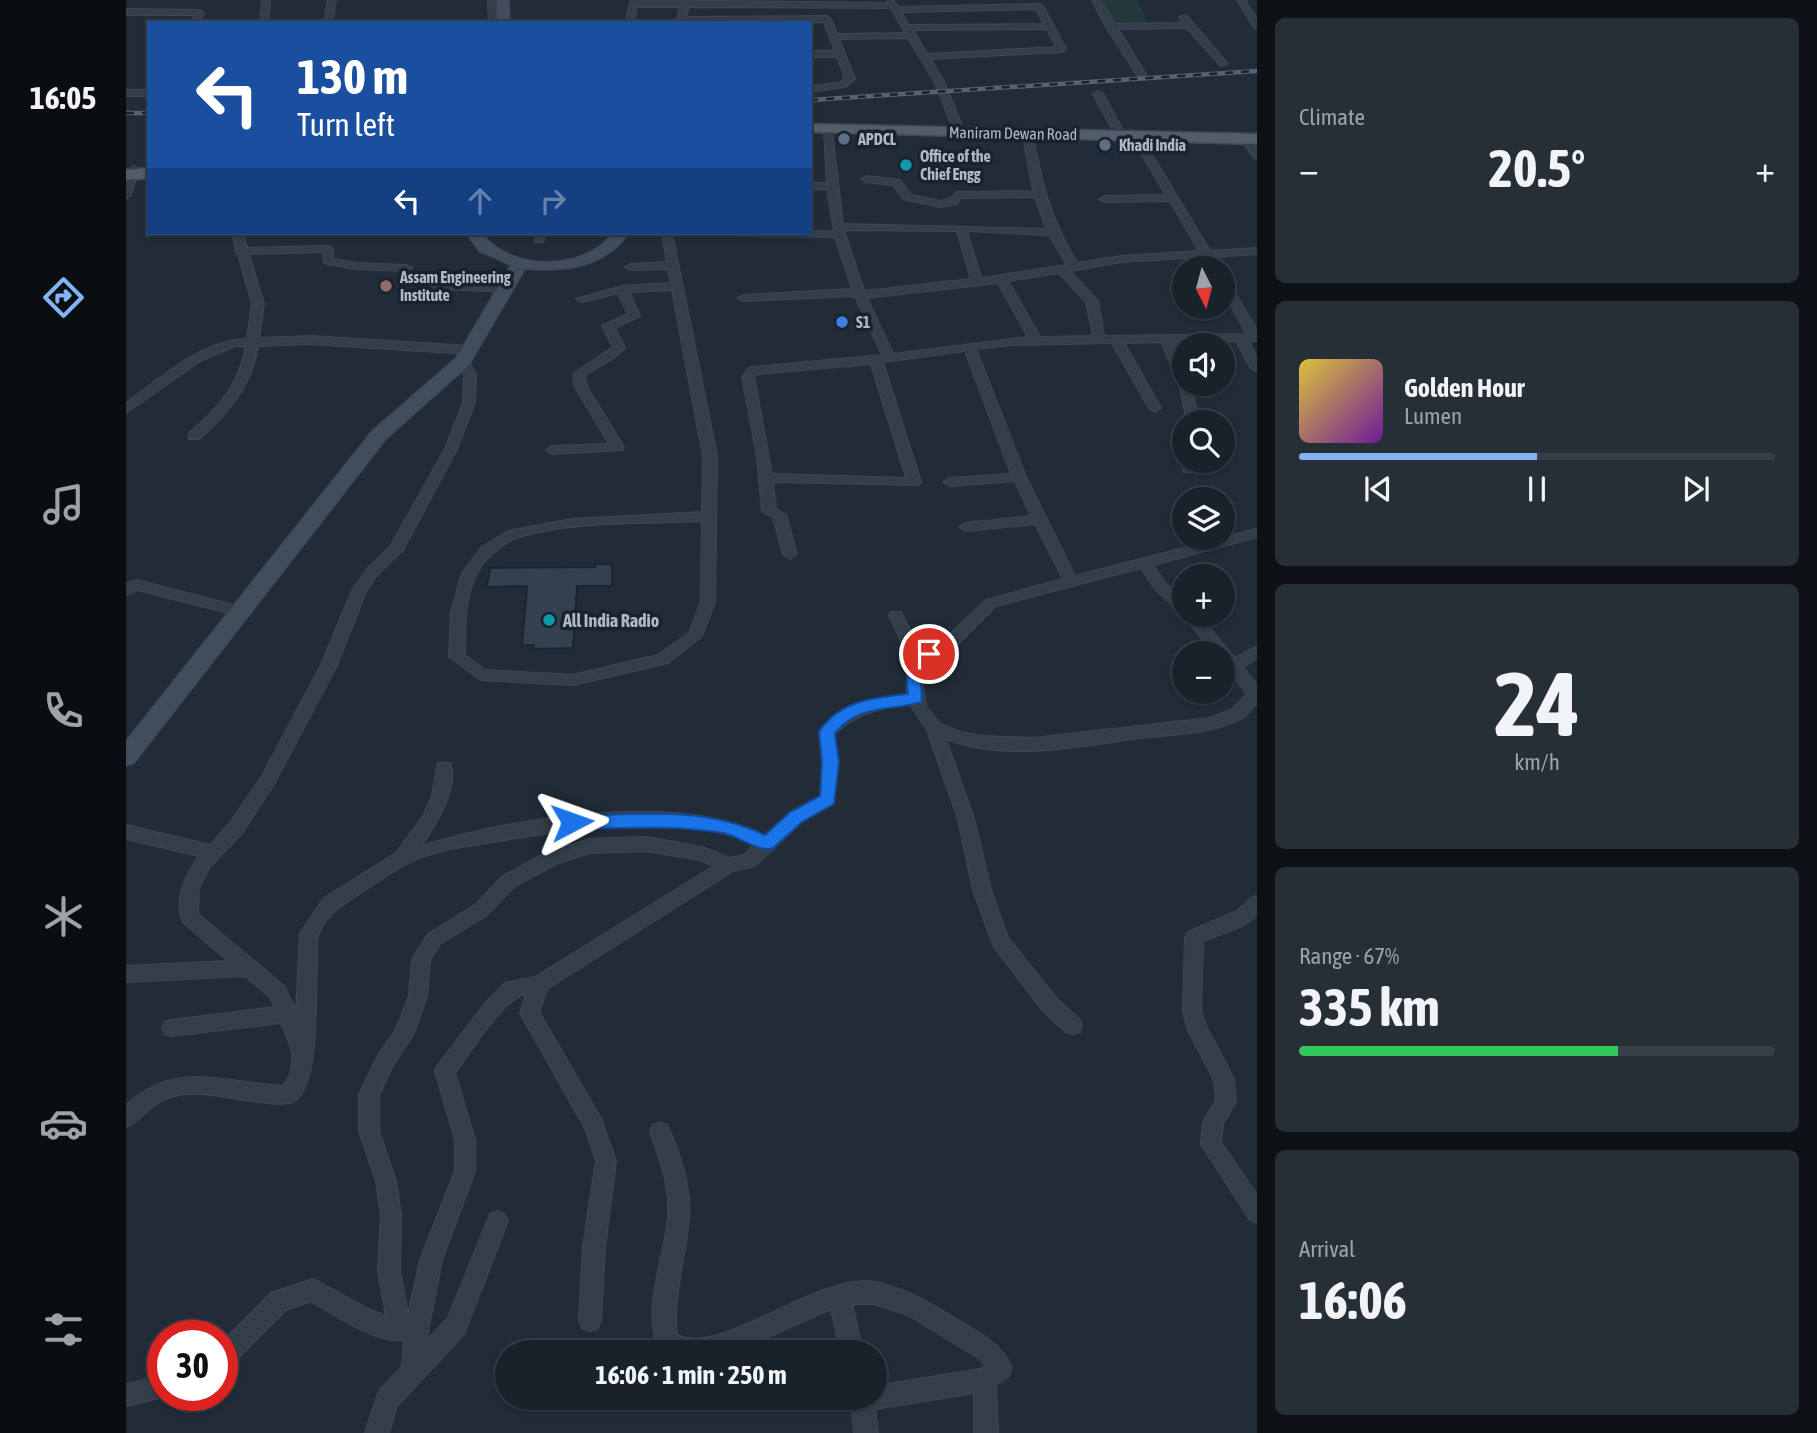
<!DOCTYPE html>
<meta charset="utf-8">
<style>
:root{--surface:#19212a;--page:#262e36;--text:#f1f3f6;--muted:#9fa3a8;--line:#373e47;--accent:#83b4f7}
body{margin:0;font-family:"Asap Condensed",sans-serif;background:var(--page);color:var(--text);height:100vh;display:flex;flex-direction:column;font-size:26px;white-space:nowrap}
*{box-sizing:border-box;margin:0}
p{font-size:23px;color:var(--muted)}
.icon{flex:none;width:38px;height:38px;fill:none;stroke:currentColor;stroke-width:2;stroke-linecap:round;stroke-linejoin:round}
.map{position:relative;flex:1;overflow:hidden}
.details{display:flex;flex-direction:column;gap:18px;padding:18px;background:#0e1217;width:560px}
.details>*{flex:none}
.hud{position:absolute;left:21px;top:21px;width:665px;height:214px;border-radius:0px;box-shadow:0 2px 5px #0004,0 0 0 2px var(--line);background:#1a4fa0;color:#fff;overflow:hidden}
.needle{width:46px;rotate:174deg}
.tools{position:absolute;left:1046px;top:256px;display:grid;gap:14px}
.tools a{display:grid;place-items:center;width:63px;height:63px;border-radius:50%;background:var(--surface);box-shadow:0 2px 5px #0004,0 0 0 2px var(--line);font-size:35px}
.speed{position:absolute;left:21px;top:1320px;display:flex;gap:14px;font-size:35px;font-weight:700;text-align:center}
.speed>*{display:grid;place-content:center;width:91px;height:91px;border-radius:50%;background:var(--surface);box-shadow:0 2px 5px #0004,0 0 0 2px var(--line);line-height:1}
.speed .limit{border:10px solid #d22;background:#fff;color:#111}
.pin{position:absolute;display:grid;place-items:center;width:60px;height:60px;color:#fff;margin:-30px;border:4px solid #fff;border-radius:50%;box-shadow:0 2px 7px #0007}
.me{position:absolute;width:77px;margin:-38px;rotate:86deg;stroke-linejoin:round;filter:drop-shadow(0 0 5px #0008)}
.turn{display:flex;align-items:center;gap:24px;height:147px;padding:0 35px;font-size:32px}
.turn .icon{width:91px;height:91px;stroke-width:2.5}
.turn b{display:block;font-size:49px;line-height:60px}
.lanes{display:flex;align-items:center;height:66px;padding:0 35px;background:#0003;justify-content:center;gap:35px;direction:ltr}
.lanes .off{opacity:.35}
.big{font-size:52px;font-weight:700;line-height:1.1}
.details .widget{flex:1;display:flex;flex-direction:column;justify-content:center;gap:10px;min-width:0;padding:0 24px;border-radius:10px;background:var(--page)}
.details .dial{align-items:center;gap:0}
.dial b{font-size:91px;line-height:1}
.song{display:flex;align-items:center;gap:21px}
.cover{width:84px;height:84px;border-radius:10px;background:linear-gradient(135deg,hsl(50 70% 55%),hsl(280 70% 35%))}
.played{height:7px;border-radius:4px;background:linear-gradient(90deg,var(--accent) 50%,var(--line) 50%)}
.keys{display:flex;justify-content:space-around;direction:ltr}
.heat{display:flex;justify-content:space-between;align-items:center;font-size:38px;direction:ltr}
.charge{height:10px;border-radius:5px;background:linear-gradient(90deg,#34c759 67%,var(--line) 0)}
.trip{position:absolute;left:369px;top:1340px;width:392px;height:70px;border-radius:35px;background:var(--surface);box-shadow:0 2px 5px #0004,0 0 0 2px var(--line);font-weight:700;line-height:70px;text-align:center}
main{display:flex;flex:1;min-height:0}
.tabs{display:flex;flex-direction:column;width:126px;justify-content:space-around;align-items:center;background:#0a0d11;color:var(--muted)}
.tabs .icon{width:49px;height:49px}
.tabs .on{color:var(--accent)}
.tabs b{font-size:32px;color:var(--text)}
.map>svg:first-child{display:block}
.green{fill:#233839}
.building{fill:#33404f;stroke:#1c252f;stroke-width:2}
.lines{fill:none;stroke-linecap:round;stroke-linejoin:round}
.street-casing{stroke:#3e4752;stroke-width:2}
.secondary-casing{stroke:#3e4752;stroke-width:2}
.primary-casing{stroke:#3e4752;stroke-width:3}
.street{fill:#343e49;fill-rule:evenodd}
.secondary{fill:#424d5c;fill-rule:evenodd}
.primary{fill:#525d69;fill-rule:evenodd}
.rail-casing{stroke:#566270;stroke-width:4.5}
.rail{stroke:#1a232d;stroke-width:2.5;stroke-dasharray:8;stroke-linecap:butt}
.route{fill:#1a73e8;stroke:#114b97;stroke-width:2}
.service-dot{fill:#5c6f8a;stroke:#1a232d;stroke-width:2.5}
.culture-dot{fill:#0f9aa8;stroke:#1a232d;stroke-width:2.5}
.education-dot{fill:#8d6e63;stroke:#1a232d;stroke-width:2.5}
.shop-dot{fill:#3f7fe0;stroke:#1a232d;stroke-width:2.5}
.labels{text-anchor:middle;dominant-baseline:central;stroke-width:7;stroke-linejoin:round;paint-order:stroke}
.far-street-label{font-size:16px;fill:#afb8c5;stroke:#1a232d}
.far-poi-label{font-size:16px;font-weight:bold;fill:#afb8c5;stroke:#1a232d;text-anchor:start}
.poi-label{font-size:18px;font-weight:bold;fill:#afb8c5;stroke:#1a232d;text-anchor:start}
</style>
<main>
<nav class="tabs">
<b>16:05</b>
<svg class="icon on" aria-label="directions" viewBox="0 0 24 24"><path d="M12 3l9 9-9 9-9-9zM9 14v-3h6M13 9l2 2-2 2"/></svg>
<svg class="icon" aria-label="music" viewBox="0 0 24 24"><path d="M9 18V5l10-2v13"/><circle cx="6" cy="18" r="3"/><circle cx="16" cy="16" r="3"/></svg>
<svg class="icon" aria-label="phone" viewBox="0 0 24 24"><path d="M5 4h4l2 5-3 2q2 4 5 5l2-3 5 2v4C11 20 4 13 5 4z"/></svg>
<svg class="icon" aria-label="climate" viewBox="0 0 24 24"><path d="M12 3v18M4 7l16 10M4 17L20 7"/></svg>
<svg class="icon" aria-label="car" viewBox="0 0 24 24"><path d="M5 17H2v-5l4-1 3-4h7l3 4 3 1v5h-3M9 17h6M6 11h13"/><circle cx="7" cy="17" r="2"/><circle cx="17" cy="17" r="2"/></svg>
<svg class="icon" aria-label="filters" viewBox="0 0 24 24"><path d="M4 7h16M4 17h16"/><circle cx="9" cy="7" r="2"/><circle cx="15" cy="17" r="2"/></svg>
</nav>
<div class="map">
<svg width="1131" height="1433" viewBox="0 0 1131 1433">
<rect width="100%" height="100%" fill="#212c38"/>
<polygon class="green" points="971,0 1012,0 1022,24 984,25"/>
<polygon class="building" points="469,564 486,564 486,586 451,586 447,648 408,649 408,645 396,645 401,586 361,587 364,568 469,567"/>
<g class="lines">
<defs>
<g id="street">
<polygon points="136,0 144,0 142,23 134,23"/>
<polygon points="202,0 210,0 206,23 198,23"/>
<polygon points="362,0 370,0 371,23 363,23"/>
<path d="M505,0L762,3V0H767L772,7L913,4L917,6L940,49L936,52L804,59L818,81L840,136L835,139L830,136L808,81L782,38L713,39L729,79L719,87L684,92V86L713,83L719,78L711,57H684V51H709L698,22L555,23L551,20L554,7H511L507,23H499ZM563,7L765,8L779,33L711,34L705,19L701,16L560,17ZM910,9L918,24L783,25L775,12ZM921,29L930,47L801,54L787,30Z"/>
<polygon points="966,0 974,0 989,24 1057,23 1053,17 1060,15 1102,64 1095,66 1061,28 992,29 1021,76 1013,78 980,27"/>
<polygon points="1111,0 1119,0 1131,19 1131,29 1128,28"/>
<polygon points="0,9 74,10 78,13 73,23 65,23 69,15 0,15"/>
<rect x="0" y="90" width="23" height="6"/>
<polygon points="972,91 977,94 999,134 997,136 989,134 967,94"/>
<path d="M698,130L706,132L717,224L920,229L909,197L834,198L831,204L814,207L777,199L767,185L740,182L735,179L740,176L774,180L785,195L814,201L823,199L831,192L907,191L897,136L902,133L907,136C916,185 925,220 951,263L995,256L1073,251L1044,201L978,202L973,199L978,196L1040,195L1004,135L1009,132L1014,135L1084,251L1131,248V254L1088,257L1094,268H1083L1077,257L995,262L944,271L972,301L978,336L1121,334L1097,292V279L1101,280L1131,330V341H1122L1131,357V372L1125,368L1110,341L1047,342L1059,368V383H1065L1073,422H1061L1053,382L1035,342L998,343L1035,408L1029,412L1023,408L986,343L885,345L850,349L900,477L949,576L1131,529V537L1027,565L1040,584L1059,601V614H1071L1109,658L1131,646V658L1117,667L1131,685V703C1126,708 1122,715 1116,718C1088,734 1053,734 1022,737C957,745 883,763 820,739L848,819L865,890L882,938L931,999L954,1020L956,1026L954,1032L947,1034L940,1032L917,1011L868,947L847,890L832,819L801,730L784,704C756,708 730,713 709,734L712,763L708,803L676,822L629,866L607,871L421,989L413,1012L475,1119L490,1161L479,1247L475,1320L472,1328L464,1331L456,1328L453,1320L457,1247L470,1161L459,1128L394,1013L400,994C376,999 344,1053 329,1073L349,1140V1171L316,1260L300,1341L322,1318L364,1214L371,1211L378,1214L382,1221L338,1334L271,1406L263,1433H239L253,1391L276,1367L278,1340C251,1344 208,1315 185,1301L160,1310L104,1366L96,1369V1342L145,1293L187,1279L240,1308L260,1316L252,1270L255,1215L250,1181L233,1131V1095L251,1057L270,1029L283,996L286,959L302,934L349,905L377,876L418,854L463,839L521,837L576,847L604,858L618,855L628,845C555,809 450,828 373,841C343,846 308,850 280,864C265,872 250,883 236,892C219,903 198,915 192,936C190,944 191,955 191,963C189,993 194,1083 169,1101C157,1110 93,1094 75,1094C57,1093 39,1096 25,1108C16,1115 10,1123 0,1127V1105C51,1059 97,1083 157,1086C174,1065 165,1044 155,1023L46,1036L39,1034L36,1028L39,1022L46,1020L149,1007L144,997L119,976L0,982V966L102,961L57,922C47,901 61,872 73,856L0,839V825L84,845L104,823L136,776L195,665L226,591L241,569L264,547L319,449L337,403L338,374L331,361L333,358H341L350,374L349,403L331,449L277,550L251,575L240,592L211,665L148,784L116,833L83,868L73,888L72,914L158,986L170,1010L174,934L177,929L198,898L270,853L298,815L306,795L312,763H324C334,785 309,827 295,846C390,818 549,791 639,835L664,812L694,796L696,763L693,732L695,728C720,705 749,698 781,694C780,681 780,668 790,658L777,645L763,615L765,612H775L788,638L800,650L817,641L860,600L937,579L909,524L840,531L833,527L840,523L905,516L889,481L824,486L817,482L824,478L885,474L839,351L757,362L795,482L793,485L647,482L650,509L660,515L671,554L664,559L657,554L647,517L636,511L631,456L616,377L623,368L627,367L756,355L729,296L618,301L612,298L618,295L726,289L709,237L606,236L601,233L708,231L701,189H684V183H701ZM718,230L831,231L845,279L738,291ZM841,231L923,235L941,265L855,278ZM933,273L960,302L967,336L914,337L882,281ZM872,283L902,337L767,354L741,298ZM745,364L780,478L646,474L628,377L631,374ZM1015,568L1030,590L1056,614L1088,653H1097V664L1121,694L1107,709L1084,718L907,738L856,736L834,732L814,724L800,706L796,680L799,667L808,659L827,649L870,606ZM521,851L574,860L588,866L409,977L379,983L360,1002L312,1065L309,1071L329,1140V1171L294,1260L282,1315L274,1270L275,1215L270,1181L253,1131V1095L265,1069L288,1033L301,996L304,960L314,944L361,915L389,886L430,864L463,853Z"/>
<polygon points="1122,140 1131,149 1131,159 1128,158 1117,143"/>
<polygon points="8,166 13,169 5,195 0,198 0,179 3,169"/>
<path d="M106,233H116L121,248L202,246L207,249V259L229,263L280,265L286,268L280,271L229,269L198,263L197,252L123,254L138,304L133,338L185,336L344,346L350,350L344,354L185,344L132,346C126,385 102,414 73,439H63V433C92,409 114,384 120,346H109L74,361L0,413V403C36,377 74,341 121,339L126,304L112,254L109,251L110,249Z"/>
<polygon points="410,233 420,233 417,242 409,242"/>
<path d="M536,233H546L591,456L589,602L576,636L542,663L447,685L355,680L323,657L325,612L336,573L356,547L382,531L446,519L576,512L577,456L546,290L503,292L514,316L489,328L499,348L488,358L459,375L461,387L498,447L497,450L426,454L420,450L426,446L483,444L449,387L447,374L487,347L476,326L502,314L492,293L456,302L450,299L496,286L545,283L542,269L505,270L499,267L505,264L541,262ZM576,521L575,602L563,633L532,655L447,675L359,670L339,655C339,628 338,600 350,575C357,559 377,542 393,537C451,520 517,524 576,521Z"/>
<polygon points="297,283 380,286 386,289 380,292 293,288 293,284"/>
<polygon points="1056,457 1059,457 1059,460 1068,460 1068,472 1058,472 1054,460"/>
<polygon points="11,580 119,608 121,611 114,616 12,590 0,595 0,584"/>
<polygon points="1131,896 1131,916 1116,926 1077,941 1075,1011 1081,1028 1108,1079 1110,1101 1097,1124 1095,1142 1131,1195 1131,1223 1124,1220 1075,1144 1077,1122 1090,1100 1088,1080 1062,1030 1057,1011 1059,937 1062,932 1111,911 1125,898"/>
<path d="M534,1123L541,1125C554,1153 565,1184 563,1215C561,1256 546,1293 551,1335C596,1357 690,1273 748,1282C777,1287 803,1303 827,1317C850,1331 875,1342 886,1368L883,1376L870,1385L872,1433H848V1393L749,1409L752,1433H728L725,1398H749V1386L854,1369L859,1366L854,1359L782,1315L748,1304H726L737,1353H715L705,1309L605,1353H539L533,1350C515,1307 539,1259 542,1216C544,1187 534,1159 524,1132L527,1125Z"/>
<polygon points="37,1376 37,1395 45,1395 0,1406 0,1384"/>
</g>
<g id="secondary">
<polygon points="371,0 383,0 384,23 372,23"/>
<path d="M340,233H356C385,272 458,271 487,233H503C478,268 439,272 399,269L343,365L260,439L8,763L0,766V741L246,431L330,358L385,265L353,251Z"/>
</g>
<g id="primary">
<polygon points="684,124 1131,134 1131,144 684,132"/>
<polygon points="23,168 23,178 0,180 0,170"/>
</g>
</defs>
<use href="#street" class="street-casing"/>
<use href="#secondary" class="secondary-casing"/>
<use href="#primary" class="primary-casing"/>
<use href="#street" class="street"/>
<use href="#secondary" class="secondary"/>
<use href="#primary" class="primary"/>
<defs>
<g id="rail">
<polyline points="684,100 1131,71"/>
<polyline points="0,113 23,113"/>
</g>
</defs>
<use href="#rail" class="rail-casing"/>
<use href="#rail" class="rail"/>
</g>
<path class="route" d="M803,649L811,654L799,668L795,680L796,702C762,712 735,703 709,733L713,763L708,804L676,822L647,848C632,853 613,836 597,833C547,825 498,828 446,829L438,822L446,816C511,814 579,806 639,835L664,812L694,796L696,763L693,732C712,701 749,697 782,694C779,676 784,656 803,649Z"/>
<g class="service-dot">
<circle cx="718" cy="139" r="7"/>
<circle cx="979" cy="145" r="7"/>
</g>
<g class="culture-dot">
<circle cx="780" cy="165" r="7"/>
<circle cx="423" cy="620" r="7"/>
</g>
<circle class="education-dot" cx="260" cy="286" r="7"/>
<circle class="shop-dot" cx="716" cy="322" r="7"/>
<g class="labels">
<g class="far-street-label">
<text transform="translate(887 133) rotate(1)">Maniram Dewan Road</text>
</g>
<g class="far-poi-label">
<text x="732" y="139">APDCL</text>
<text x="993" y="145">Khadi India</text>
<text x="794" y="156">Office of the<tspan x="794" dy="18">Chief Engg</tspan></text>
<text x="274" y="277">Assam Engineering<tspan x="274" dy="18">Institute</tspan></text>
<text x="730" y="322">S1</text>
</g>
<g class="poi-label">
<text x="437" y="620">All India Radio</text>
</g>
</g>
</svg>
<div class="tools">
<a><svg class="needle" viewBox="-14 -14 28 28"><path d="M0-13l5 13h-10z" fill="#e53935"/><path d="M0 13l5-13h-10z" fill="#9fa3a8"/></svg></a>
<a><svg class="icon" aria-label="sound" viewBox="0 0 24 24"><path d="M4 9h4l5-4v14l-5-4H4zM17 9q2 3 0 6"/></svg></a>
<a><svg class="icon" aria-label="search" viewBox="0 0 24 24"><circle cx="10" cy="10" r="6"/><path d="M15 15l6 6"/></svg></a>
<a><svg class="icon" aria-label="layers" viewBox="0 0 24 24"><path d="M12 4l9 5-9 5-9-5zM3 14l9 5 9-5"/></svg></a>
<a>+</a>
<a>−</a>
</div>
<div class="speed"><div class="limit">30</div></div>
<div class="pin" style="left:803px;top:654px;background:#d93025"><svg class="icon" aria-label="arrive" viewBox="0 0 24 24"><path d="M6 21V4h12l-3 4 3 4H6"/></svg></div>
<svg class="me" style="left:446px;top:822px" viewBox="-20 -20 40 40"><path d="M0-17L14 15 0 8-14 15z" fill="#1a73e8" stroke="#fff" stroke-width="4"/></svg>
<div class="trip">16:06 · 1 min · 250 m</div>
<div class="hud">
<div class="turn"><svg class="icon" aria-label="left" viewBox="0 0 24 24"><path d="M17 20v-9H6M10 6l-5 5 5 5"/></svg><div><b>130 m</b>Turn left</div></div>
<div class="lanes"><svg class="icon" aria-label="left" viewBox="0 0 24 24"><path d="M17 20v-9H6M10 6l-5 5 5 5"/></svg><svg class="icon off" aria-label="ahead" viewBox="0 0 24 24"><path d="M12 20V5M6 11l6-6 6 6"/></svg><svg class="icon off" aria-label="right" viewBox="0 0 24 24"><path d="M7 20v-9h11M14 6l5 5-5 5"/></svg></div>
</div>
</div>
<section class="details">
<div class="widget"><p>Climate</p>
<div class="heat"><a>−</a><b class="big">20.5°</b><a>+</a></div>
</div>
<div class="widget">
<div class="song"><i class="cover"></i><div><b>Golden Hour</b><p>Lumen</p></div></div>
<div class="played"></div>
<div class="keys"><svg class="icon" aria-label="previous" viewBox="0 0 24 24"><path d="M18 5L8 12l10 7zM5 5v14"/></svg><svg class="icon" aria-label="pause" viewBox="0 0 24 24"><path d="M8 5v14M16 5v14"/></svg><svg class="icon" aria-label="next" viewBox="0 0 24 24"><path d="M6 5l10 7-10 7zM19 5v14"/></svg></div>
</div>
<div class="widget dial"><b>24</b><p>km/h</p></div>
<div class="widget"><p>Range · 67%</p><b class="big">335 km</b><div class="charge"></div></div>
<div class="widget"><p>Arrival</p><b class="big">16:06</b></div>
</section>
</main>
